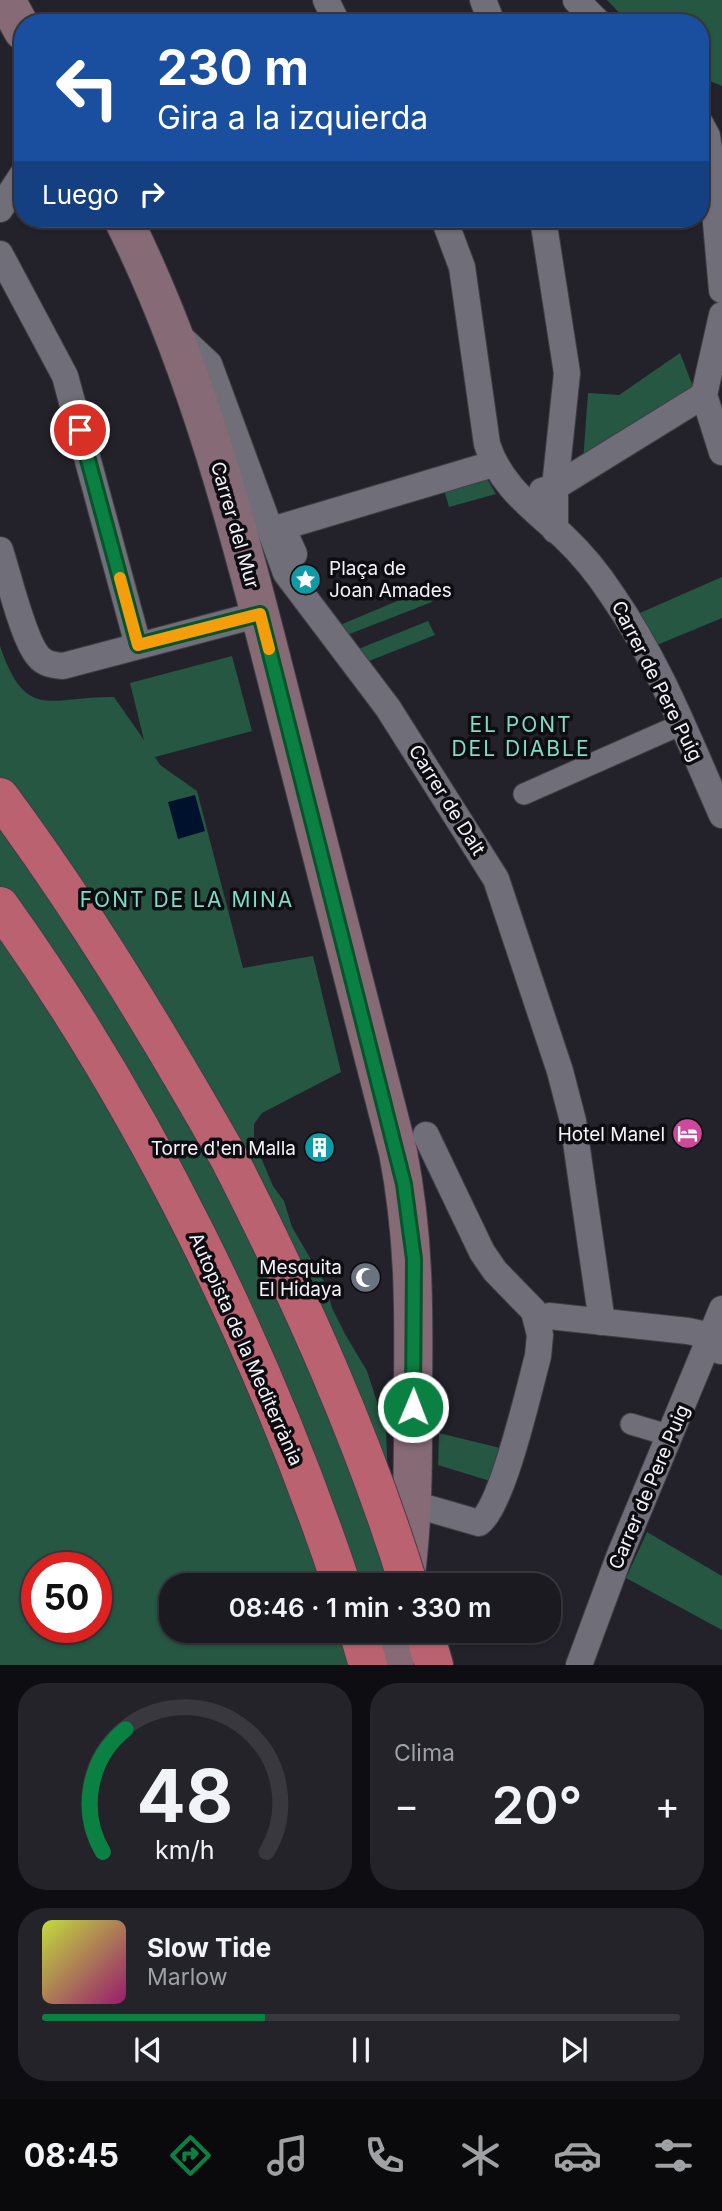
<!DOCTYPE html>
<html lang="es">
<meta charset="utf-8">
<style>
:root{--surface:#1a1a20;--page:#232329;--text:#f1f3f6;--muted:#9fa1a5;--line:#38383e;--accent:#0b8043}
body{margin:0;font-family:Inter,sans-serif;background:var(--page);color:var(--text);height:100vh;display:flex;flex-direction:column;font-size:26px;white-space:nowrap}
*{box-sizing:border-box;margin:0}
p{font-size:23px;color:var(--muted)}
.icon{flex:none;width:38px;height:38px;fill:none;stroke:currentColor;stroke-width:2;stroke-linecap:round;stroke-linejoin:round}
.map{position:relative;height:1665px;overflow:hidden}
.side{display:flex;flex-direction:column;gap:18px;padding:18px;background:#0e0e12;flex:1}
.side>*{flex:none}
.banner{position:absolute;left:14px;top:14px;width:695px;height:214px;border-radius:28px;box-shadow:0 2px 5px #0004,0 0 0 2px var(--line);background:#1a4fa0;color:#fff;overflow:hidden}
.speed{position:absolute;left:21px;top:1552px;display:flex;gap:14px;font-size:35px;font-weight:700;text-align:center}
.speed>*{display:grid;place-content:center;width:91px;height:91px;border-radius:50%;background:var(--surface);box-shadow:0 2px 5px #0004,0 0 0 2px var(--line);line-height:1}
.speed .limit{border:10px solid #d22;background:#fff;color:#111}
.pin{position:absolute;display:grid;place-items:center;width:60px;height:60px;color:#fff;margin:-30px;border:4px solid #fff;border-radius:50%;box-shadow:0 2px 7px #0007}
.me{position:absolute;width:77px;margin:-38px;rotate:1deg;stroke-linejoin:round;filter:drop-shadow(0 0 5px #0008)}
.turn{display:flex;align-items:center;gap:24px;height:147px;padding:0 28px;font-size:32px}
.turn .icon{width:91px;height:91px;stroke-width:2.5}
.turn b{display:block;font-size:49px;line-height:60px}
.then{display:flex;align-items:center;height:66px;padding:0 28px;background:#0003;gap:14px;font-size:26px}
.big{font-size:52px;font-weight:600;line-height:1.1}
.side .card{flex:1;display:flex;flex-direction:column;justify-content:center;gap:10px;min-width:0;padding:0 24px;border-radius:28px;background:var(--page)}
.side .dial{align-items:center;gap:0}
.dial svg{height:182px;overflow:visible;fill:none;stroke:var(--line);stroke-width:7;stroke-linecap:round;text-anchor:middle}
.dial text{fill:var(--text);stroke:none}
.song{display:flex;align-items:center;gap:21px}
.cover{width:84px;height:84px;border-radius:10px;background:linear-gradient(135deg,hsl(70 70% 55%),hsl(320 70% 35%))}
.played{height:7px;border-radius:4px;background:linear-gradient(90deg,var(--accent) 35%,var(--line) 35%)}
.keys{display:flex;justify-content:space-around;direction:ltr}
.heat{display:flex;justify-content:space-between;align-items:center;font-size:38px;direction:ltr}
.side .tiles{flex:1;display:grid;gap:18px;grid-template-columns:1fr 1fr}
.card:last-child{grid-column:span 2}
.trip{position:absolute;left:159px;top:1573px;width:402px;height:70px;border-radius:28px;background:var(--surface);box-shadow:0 2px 5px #0004,0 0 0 2px var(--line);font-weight:600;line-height:70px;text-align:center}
.menu{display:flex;height:112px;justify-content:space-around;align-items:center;background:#0a0a0d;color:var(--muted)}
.menu .icon{width:49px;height:49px}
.menu .active{color:var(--accent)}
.menu b{font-size:32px;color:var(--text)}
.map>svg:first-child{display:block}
.green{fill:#255742;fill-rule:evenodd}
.water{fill:#00112e}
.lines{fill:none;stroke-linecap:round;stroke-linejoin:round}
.pedestrian-casing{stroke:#403f46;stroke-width:23}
.minor-casing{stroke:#403f46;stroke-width:28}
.secondary-casing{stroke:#403f46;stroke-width:40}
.motorway-casing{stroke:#403f46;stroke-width:40}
.pedestrian{stroke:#706f79;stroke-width:21}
.minor{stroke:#706f79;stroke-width:26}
.secondary{stroke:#866b76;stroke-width:38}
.motorway{stroke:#ba6270;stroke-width:38}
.motorway-bridge-casing{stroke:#403f46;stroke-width:40;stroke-linecap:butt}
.motorway-bridge{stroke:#ba6270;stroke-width:38}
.route-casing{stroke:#07532c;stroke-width:18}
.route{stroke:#0b8043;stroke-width:12}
.slow{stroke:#f59e0b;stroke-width:12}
.labels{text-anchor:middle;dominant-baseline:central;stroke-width:7;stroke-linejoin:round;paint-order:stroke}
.street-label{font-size:19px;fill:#f4f3f9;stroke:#0d0c10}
.poi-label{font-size:19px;fill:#f4f3f9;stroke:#0d0c10;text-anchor:end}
.neighbourhood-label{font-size:21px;letter-spacing:2px;fill:#7cdec5;stroke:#0d0c10}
</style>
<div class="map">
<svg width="722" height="1665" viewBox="0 0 722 1665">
<rect width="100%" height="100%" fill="#23222b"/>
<g class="green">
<polygon points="607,0 722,0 722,86 700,77 700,23 629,23"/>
<polygon points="680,353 694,389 583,462 588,393 619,395"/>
<polygon points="486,477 496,494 449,507 443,486"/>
<polygon points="722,577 722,618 652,647 633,616"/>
<polygon points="426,589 432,602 347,635 340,625"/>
<polygon points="428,621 435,635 364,663 356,650"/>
<path d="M0,646C26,723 50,696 114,697L144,740L130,683L232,656L252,731L155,757L160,765L197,791L243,968L313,956L341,1072L262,1113L254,1124V1139L259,1153L273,1186L284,1201L292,1227L326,1285L332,1308L345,1334L367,1371L386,1430L390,1535L380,1585L172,1586V1631H371L365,1665H0ZM37,1568H96V1628H37Z"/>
<polygon points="439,1433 500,1448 490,1481 438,1465"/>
<polygon points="647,1532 722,1576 722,1630 626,1578"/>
</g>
<polygon class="water" points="195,795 205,831 178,839 168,802"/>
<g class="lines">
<defs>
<g id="pedestrian">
<polyline points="524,794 682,724"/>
<polyline points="631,1424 671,1436"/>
</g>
<g id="minor">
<polyline points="326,0 337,23"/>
<polyline points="483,0 492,23"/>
<polyline points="576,0 599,23"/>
<polyline points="700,123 707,136 710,155 722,290"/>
<polyline points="0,209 23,174"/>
<path d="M444,219L462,267L487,444C500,486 534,509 564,537C582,554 599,575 612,595C659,662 689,741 722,815"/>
<polyline points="543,219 567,373 555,487 555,530"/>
<polyline points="0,254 65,376 138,645"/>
<polyline points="722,315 704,395 722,452"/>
<polyline points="178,335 209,364 286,573 388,708 496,879 560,1071 573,1121 602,1322"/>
<polyline points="542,491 555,487 704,395"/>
<path d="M0,550C8,574 23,639 38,656C44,664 53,665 63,666L260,614"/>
<polyline points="294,554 282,527 493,464"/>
<polyline points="549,1316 688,1331 702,1334 721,1351"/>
<path d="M413,1504L479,1523C503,1506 529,1389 538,1356L540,1335L534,1311L495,1271L482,1252L426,1135"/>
<polyline points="579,1665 619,1557 722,1309"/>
</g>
<g id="secondary">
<polyline points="6,0 23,31"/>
<path d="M123,219C201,376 243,547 286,716C323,862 362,1007 398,1152C414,1235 414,1304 413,1388C413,1452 414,1516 405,1581"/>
<polyline points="394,1665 399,1631"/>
</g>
<g id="motorway">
<path d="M0,797C85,912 158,1033 229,1158"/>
<path d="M0,906C144,1107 264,1351 342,1586"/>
<polyline points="358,1631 368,1665"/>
<polyline points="424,1631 434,1665"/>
</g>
</defs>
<use href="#pedestrian" class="pedestrian-casing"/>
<use href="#minor" class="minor-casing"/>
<use href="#secondary" class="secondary-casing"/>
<use href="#motorway" class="motorway-casing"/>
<use href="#pedestrian" class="pedestrian"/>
<use href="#minor" class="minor"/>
<use href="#secondary" class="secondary"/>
<use href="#motorway" class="motorway"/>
<defs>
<path id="motorway-bridge" d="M229,1158C300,1297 363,1437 409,1586"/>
</defs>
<use href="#motorway-bridge" class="motorway-bridge-casing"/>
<use href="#motorway-bridge" class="motorway-bridge"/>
</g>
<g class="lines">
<defs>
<polyline id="route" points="80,430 138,645 260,614 404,1184 414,1259 413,1407"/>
</defs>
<use href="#route" class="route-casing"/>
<use href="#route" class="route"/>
<polyline class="slow" points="120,578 138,645 260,614 269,649"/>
</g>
<defs>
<symbol id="sight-disc" viewBox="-11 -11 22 22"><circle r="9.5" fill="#0f9aa8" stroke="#0d0c10"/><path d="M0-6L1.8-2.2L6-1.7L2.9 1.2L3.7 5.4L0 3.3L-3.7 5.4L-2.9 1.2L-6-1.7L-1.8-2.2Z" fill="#fff"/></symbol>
<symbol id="hotel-disc" viewBox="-11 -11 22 22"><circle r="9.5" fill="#d1479c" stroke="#0d0c10"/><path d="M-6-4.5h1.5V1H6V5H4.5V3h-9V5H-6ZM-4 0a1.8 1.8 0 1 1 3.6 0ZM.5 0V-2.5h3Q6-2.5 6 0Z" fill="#fff"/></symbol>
<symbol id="building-disc" viewBox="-11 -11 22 22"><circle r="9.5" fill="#0f9aa8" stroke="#0d0c10"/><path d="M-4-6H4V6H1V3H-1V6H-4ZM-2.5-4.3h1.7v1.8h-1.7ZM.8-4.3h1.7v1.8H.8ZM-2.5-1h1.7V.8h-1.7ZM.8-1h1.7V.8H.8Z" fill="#fff"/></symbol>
<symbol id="mosque-disc" viewBox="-11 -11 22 22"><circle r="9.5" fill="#6b7280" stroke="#0d0c10"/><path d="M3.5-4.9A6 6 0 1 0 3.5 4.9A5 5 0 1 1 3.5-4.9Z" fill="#fff"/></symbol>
</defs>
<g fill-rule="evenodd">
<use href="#sight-disc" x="288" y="562" width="35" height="35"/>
<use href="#hotel-disc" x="670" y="1116" width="35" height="35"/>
<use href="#building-disc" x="302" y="1130" width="35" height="35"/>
<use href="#mosque-disc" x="348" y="1260" width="35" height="35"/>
</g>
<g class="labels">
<g class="street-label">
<text transform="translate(235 525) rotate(74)">Carrer del Mur</text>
<text transform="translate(657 681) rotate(63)">Carrer de Pere Puig</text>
<text transform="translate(447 800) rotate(58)">Carrer de Dalt</text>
<text transform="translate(246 1349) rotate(66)">Autopista de la Mediterrània</text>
<text transform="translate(649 1487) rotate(-67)">Carrer de Pere Puig</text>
</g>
<g class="poi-label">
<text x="329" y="568" text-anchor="start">Plaça de<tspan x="329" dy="22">Joan Amades</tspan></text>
<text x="665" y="1134">Hotel Manel</text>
<text x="296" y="1148">Torre d'en Malla</text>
<text x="342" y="1267">Mesquita<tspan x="342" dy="22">El Hidaya</tspan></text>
</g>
<g class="neighbourhood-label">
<text x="521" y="724">EL PONT<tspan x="521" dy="24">DEL DIABLE</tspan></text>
<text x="187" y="899">FONT DE LA MINA</text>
</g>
</g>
</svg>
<div class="speed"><div class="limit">50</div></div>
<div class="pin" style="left:80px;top:430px;background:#d93025"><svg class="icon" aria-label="arrive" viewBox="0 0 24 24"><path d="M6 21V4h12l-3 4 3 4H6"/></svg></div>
<svg class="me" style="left:413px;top:1407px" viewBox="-20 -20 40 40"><circle r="17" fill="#0b8043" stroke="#fff" stroke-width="3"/><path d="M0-11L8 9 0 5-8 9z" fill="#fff"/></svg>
<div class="trip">08:46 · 1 min · 330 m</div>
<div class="banner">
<div class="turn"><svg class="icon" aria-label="left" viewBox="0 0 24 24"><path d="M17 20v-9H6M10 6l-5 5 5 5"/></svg><div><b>230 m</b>Gira a la izquierda</div></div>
<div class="then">Luego<svg class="icon" aria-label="right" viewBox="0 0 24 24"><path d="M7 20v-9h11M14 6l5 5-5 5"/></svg></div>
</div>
</div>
<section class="side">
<div class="tiles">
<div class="card dial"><svg viewBox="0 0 100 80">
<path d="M14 69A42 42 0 1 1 86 69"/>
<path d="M14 69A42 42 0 0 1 24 15" stroke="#0b8043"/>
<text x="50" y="56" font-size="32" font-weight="700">48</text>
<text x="50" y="72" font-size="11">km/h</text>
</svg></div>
<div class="card"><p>Clima</p>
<div class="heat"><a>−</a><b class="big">20°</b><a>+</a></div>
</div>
<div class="card">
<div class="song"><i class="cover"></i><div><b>Slow Tide</b><p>Marlow</p></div></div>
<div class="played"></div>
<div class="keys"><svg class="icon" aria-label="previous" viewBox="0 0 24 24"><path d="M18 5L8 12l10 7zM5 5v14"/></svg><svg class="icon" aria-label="pause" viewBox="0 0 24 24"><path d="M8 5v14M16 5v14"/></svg><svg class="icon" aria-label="next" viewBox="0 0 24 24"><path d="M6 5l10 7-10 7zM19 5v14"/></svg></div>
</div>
</div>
</section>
<nav class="menu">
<b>08:45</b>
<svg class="icon active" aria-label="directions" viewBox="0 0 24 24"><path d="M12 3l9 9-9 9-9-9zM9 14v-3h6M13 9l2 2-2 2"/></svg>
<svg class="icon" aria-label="music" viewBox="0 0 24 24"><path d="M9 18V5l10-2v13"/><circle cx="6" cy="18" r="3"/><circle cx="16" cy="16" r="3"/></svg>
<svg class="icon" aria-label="phone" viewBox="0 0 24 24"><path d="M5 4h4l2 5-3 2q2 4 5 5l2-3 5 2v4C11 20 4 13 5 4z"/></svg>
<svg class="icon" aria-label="climate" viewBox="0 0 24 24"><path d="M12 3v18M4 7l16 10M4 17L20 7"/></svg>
<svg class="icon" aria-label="car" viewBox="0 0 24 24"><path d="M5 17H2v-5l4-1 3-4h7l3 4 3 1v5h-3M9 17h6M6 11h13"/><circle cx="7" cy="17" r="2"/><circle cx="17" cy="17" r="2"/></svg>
<svg class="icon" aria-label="filters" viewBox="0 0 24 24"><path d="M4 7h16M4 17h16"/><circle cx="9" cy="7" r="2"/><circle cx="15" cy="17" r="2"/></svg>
</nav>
